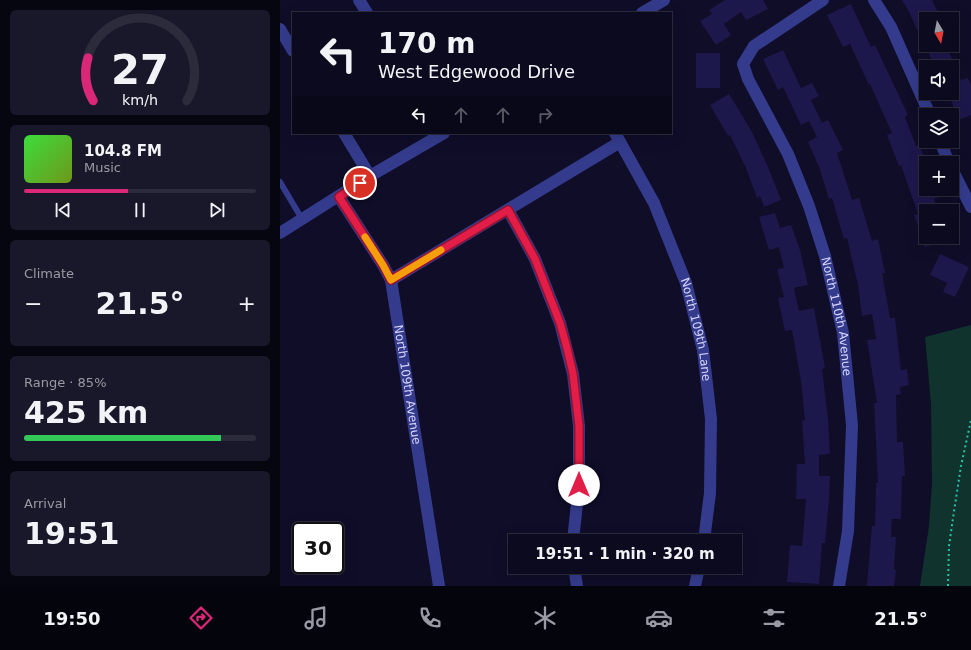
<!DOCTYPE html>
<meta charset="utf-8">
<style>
:root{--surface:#0b0a1e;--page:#19182b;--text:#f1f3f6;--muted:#9a9aa4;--line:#2b2b3c;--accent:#db2777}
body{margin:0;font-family:"DejaVu Sans",sans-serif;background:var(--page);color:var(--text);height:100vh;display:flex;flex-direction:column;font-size:15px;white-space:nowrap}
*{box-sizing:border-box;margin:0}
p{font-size:13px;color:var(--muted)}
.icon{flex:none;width:22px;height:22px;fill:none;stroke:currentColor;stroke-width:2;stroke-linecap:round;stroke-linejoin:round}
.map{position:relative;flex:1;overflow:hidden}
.sheet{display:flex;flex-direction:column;gap:10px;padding:10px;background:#060610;width:280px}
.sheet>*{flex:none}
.guide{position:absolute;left:12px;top:12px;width:380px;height:122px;border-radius:0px;box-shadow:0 4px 16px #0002,0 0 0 1px var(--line);background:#0b0a1e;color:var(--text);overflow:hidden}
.needle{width:26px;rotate:170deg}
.fabs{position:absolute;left:639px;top:12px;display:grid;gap:8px}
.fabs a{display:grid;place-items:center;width:40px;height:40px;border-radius:0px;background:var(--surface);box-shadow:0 4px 16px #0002,0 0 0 1px var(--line);font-size:20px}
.speed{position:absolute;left:12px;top:522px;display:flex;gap:8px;font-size:20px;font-weight:700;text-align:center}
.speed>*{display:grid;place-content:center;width:52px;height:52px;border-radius:50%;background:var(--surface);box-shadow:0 4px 16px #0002,0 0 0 1px var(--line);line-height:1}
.speed .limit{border:2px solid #111;border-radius:6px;background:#fff;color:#111}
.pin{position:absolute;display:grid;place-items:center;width:34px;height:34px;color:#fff;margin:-17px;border:2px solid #fff;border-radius:50%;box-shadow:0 1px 4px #0007}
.me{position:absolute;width:44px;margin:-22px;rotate:0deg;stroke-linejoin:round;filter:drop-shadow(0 0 3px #0008)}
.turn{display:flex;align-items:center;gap:14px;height:84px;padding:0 20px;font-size:18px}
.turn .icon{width:52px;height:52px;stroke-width:2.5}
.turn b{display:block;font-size:28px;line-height:34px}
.lanes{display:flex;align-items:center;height:38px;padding:0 20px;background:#0003;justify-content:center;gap:20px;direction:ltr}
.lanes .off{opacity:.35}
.big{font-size:30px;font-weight:600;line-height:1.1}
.sheet .widget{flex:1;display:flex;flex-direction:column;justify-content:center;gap:6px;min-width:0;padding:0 14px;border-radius:6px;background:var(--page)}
.sheet .dial{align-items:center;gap:0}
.dial svg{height:104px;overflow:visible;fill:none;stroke:var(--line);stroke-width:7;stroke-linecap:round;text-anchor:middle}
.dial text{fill:var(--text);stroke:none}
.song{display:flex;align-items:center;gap:12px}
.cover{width:48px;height:48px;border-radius:6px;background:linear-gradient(135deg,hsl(120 70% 55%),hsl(80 70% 35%))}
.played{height:4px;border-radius:2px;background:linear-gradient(90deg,var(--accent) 45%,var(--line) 45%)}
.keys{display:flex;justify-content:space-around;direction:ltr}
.heat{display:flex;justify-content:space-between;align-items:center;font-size:22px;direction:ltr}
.charge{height:6px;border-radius:3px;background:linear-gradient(90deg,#34c759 85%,var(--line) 0)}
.trip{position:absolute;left:228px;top:534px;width:234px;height:40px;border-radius:0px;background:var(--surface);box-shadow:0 4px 16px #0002,0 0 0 1px var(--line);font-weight:600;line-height:40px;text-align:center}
.menu{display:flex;height:64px;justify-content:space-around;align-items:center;background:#04040c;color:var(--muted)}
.menu .icon{width:28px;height:28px}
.menu .current{color:var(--accent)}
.menu b{font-size:18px;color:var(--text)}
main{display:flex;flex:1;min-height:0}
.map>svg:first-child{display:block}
.green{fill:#10332e}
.building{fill:#1c184b}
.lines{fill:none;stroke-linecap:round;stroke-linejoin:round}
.path{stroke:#24c4a8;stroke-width:2;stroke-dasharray:2 3;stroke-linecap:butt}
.lane{stroke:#343b8c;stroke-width:6}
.street{stroke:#343b8c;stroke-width:12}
.route-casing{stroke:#92132f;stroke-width:10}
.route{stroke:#e11d48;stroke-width:7}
.slow{stroke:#f59e0b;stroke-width:7}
.labels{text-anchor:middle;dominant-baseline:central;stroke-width:4;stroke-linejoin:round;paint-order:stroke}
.street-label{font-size:12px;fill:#d5d5ff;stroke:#0f0d28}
</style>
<main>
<section class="sheet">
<div class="widget dial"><svg viewBox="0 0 100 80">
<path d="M14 69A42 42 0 1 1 86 69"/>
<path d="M14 69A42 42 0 0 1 10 36" stroke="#db2777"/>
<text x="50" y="56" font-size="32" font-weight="700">27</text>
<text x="50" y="72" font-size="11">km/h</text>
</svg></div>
<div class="widget">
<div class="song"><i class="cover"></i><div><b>104.8 FM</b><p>Music</p></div></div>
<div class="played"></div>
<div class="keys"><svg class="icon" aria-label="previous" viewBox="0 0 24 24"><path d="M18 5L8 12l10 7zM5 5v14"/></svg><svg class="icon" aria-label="pause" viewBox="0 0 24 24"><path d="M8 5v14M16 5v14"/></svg><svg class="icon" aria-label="next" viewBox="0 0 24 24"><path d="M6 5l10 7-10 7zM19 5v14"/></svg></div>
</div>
<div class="widget"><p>Climate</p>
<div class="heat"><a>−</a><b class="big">21.5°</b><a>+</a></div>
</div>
<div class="widget"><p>Range · 85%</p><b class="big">425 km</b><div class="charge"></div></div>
<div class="widget"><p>Arrival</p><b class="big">19:51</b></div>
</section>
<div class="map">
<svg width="691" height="586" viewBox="0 0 691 586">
<rect width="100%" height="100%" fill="#0f0d28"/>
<polygon class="green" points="691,325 691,586 640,586 649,526 652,483 651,404 645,337"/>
<g class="building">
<polygon points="445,0 483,0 488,9 466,20 461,12 444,24 451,35 436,45 420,21 432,14 429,10"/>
<polygon points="622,0 652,0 661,19 646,19 646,45 666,45 681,80 688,78 691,85 691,115 679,120 668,93 672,93 672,67 655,67 627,8"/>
<polygon points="571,4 591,47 595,45 628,115 625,117 636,146 639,145 646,162 646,189 656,189 659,197 654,199 658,211 646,211 646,237 670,237 670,239 645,247 634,215 638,214 621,165 619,166 607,135 612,133 590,84 589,85 570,44 563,47 547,15"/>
<polygon points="503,50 521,88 532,83 539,96 531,100 542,123 548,120 563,150 557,153 572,200 579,198 592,241 598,239 605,273 602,273 610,318 615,318 621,370 627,369 629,385 620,387 621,394 616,395 617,442 623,442 625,476 622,476 621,519 612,519 611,537 616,537 614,570 616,570 614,586 587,586 592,526 595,526 596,483 598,483 594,403 597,403 587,340 596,339 592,314 582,316 578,285 567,238 564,239 552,198 549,199 539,167 528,142 537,137 529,121 521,125 503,87 498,90 483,59"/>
<rect x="416" y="53" width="24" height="35"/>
<polygon points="449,94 471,130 488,167 501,200 484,207 480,196 477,198 466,168 450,135 448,136 430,105"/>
<polygon points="495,213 500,228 511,225 520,250 528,285 514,288 519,311 534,308 545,368 542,369 548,419 550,454 539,455 539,476 550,476 549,500 545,543 542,543 539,584 507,582 510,545 522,546 526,499 516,499 517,464 525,464 522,421 525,420 521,381 512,330 505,331 498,298 504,297 497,269 504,268 499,247 489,250 479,217"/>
<polygon points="660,254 689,267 675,297 663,292 667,283 650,275"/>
</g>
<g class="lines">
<polyline class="path" points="668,586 669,546 673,518 681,466 691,420"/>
<polyline class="lane" points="0,182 22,219"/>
<g class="street">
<polyline points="79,0 87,13"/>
<path id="s1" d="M543,0L474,46L463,64L468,79L508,154L529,206L545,256L563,333L572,425L568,531L559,586"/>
<polyline points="594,0 611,27 650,115"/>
<polyline points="362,13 384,0"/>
<polyline points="0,29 13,51"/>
<polyline points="64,133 90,176"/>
<path id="s2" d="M335,133L374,203L406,283L423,350L431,419L430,493L424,541"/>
<polyline points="660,141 669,163"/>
<polyline points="672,169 691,207"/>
<path id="s3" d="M59,197L103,265L111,280L159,586"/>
<polyline points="228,210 255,259 280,323 293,374 299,426 299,485 293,541"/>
<polyline points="0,233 90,176 164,133"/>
<polyline points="111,280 340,142"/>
<polyline points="294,567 297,586"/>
<polyline points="415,586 419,567"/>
</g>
</g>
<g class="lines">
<defs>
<polyline id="route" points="80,183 59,197 103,265 111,280 228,210 255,259 280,323 287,348 293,374 299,426 299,485"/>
</defs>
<use href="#route" class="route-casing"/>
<use href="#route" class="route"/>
<polyline class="slow" points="85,237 103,265 111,280 161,250"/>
</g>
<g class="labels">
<g class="street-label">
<text stroke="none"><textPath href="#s1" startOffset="375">North 110th Avenue</textPath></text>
<text stroke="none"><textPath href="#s2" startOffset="214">North 109th Lane</textPath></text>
<text stroke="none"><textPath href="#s3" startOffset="204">North 109th Avenue</textPath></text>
</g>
</g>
</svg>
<div class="fabs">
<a><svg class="needle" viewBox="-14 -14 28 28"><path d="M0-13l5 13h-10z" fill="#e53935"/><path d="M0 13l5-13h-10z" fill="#9a9aa4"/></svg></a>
<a><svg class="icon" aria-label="sound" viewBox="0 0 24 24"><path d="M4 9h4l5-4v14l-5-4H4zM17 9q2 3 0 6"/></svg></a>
<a><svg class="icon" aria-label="layers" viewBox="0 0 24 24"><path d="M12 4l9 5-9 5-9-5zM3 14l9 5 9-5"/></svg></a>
<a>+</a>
<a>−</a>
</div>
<div class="speed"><div class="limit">30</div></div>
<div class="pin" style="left:80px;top:183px;background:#d93025"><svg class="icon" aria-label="arrive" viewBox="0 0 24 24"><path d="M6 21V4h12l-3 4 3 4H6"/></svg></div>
<svg class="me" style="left:299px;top:485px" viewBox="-20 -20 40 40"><circle r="19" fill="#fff"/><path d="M0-13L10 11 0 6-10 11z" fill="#e11d48"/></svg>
<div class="trip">19:51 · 1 min · 320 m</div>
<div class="guide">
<div class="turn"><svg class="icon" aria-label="left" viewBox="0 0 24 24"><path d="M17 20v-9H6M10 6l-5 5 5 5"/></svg><div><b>170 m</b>West Edgewood Drive</div></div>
<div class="lanes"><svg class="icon" aria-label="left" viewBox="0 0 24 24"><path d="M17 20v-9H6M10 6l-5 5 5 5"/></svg><svg class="icon off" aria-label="ahead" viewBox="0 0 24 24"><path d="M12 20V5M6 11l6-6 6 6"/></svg><svg class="icon off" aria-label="ahead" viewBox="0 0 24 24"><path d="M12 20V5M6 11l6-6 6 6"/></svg><svg class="icon off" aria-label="right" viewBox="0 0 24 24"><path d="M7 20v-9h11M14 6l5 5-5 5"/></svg></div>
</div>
</div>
</main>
<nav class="menu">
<b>19:50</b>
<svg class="icon current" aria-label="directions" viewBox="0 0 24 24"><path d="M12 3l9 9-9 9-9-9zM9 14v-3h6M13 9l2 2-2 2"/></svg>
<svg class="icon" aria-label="music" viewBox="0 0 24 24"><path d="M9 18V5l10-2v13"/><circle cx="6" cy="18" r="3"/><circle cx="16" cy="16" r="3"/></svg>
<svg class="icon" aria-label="phone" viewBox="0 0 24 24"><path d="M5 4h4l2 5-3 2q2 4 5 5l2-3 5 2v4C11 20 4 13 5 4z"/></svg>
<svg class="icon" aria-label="climate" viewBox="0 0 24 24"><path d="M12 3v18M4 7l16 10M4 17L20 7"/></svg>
<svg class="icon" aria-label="car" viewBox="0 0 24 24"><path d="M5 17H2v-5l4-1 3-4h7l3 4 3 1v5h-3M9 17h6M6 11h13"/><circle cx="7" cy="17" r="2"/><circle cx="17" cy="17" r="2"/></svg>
<svg class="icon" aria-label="filters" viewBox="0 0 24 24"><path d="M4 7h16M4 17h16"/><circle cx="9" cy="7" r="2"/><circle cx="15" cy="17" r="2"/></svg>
<b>21.5°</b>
</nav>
